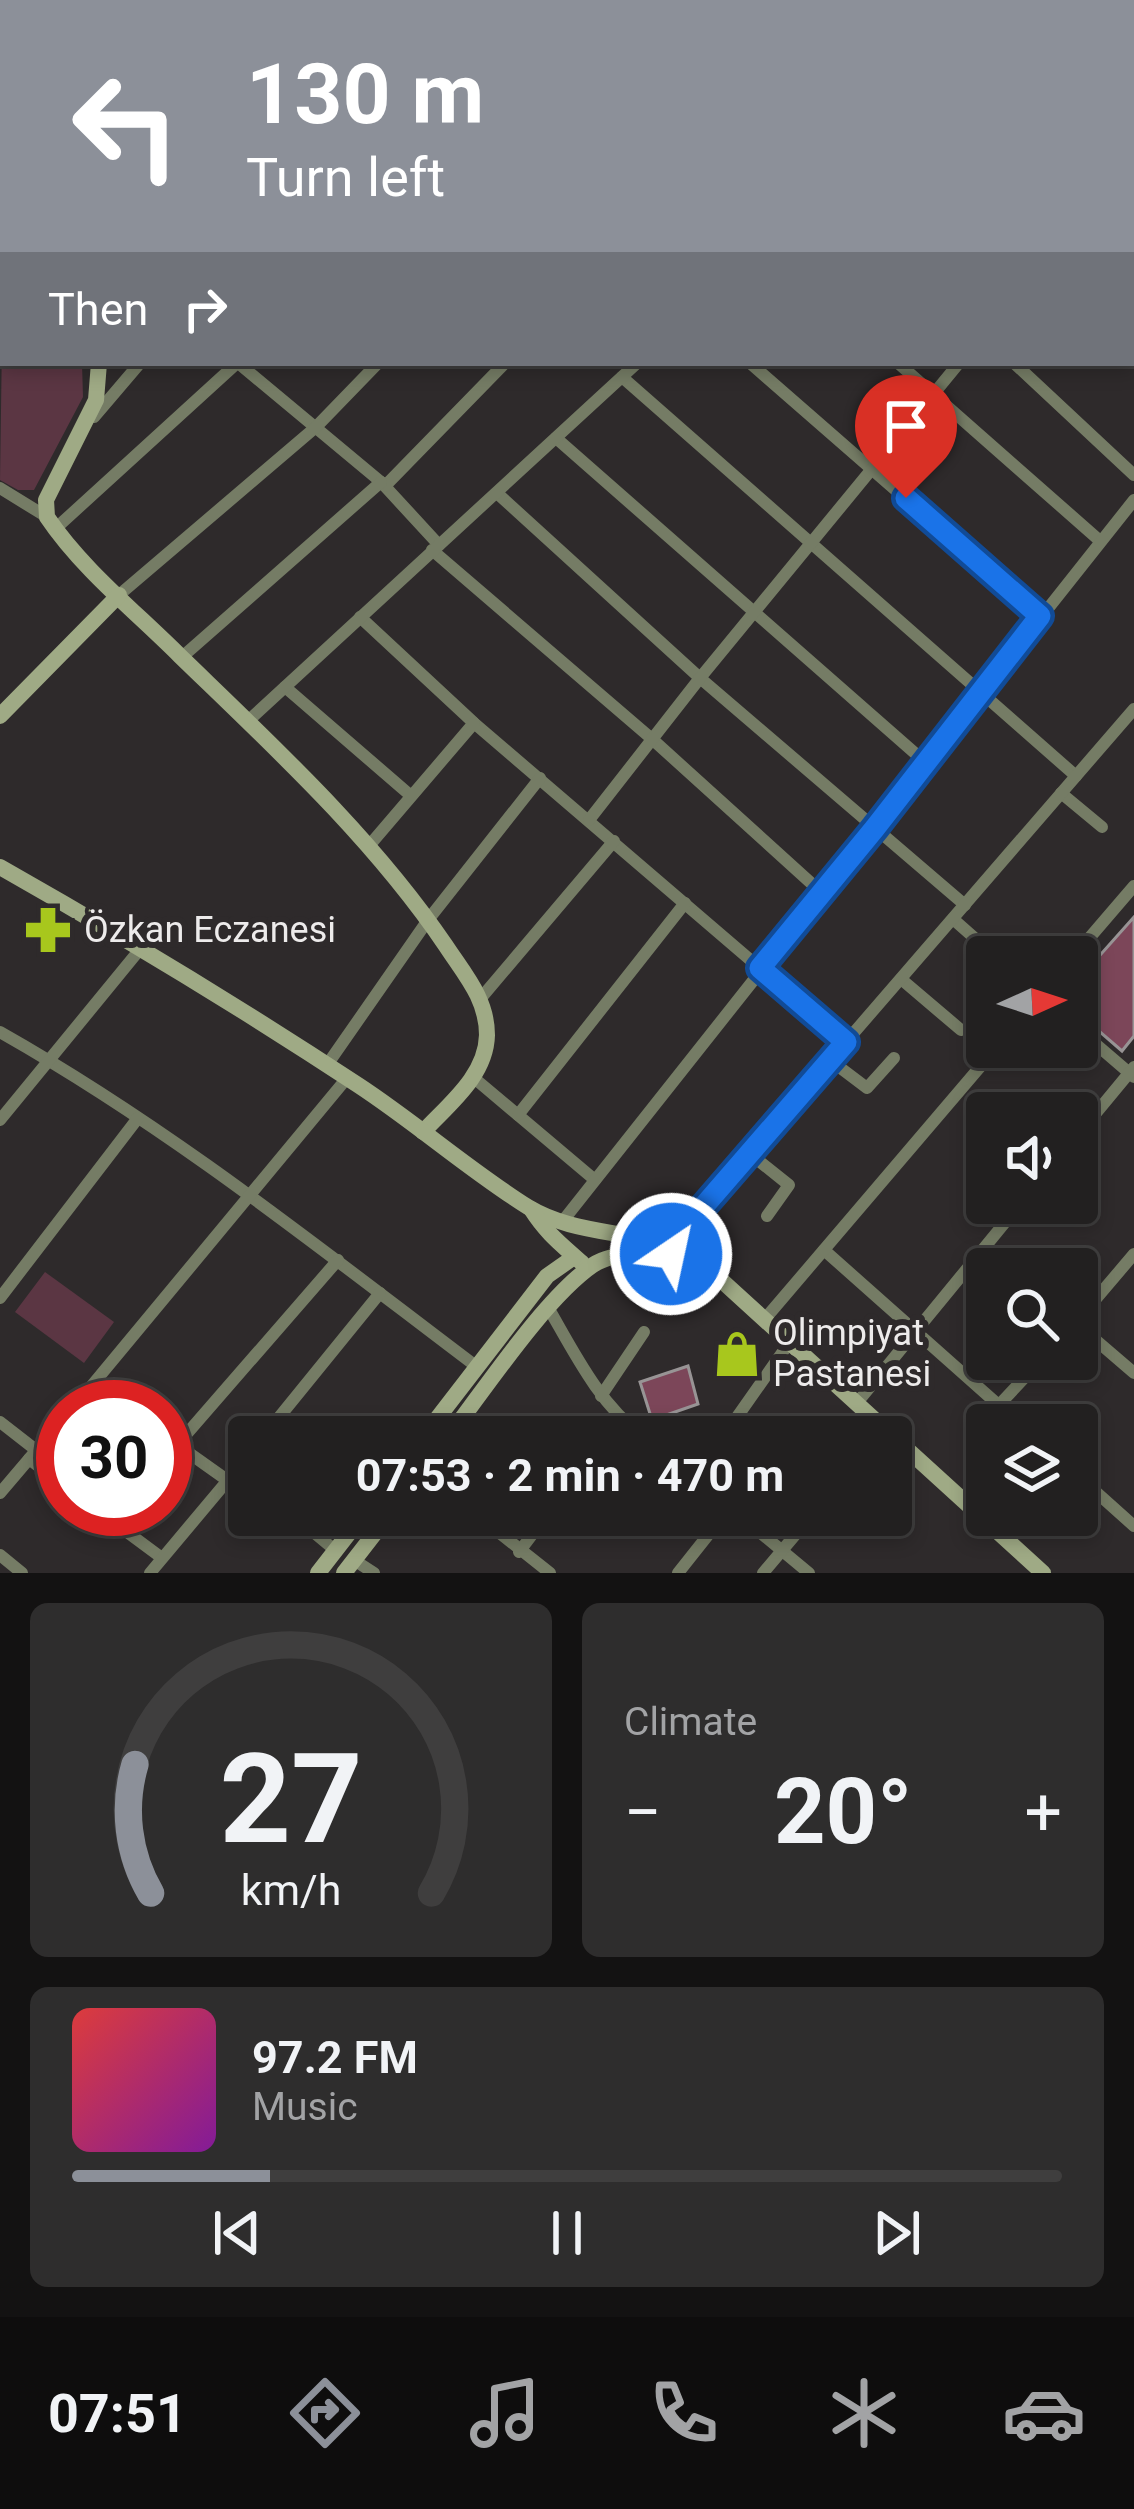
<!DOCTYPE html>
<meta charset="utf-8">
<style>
:root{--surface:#222020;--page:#2e2d2d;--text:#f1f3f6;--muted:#a2a3a5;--line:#3f3e3e;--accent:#8c9099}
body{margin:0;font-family:Roboto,sans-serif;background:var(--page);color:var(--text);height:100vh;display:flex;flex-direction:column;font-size:45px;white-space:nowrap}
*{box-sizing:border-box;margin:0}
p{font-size:39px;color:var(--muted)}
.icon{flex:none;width:66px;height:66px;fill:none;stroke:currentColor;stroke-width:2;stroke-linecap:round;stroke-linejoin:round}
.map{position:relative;height:1573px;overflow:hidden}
.details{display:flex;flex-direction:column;gap:30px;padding:30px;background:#131212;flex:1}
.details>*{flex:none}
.top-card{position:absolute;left:0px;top:0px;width:1134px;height:366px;box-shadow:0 6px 18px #0003,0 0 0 3px var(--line);background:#8c9099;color:#fff;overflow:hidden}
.needle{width:78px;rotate:87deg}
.tools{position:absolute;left:966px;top:936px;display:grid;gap:24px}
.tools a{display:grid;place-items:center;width:132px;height:132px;border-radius:12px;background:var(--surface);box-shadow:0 6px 18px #0003,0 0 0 3px var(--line);font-size:60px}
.speed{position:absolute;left:36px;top:1380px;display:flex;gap:24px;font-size:60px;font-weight:700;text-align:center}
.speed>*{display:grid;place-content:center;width:156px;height:156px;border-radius:50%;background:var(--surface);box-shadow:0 6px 18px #0003,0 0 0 3px var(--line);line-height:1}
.speed .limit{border:18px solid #d22;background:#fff;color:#111}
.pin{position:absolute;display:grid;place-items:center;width:102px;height:102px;color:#fff;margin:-123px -51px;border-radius:50% 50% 50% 0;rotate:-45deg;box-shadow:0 0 12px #0007}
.pin .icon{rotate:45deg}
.me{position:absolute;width:132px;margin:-66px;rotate:34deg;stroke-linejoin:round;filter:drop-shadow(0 0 9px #0008)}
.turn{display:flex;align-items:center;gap:42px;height:252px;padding:0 48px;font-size:54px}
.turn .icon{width:156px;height:156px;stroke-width:2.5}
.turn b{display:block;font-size:84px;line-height:102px}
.then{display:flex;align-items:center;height:114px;padding:0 48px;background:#0003;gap:24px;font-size:45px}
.big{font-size:90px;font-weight:700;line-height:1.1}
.details .widget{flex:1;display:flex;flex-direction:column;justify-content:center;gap:18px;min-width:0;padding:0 42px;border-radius:18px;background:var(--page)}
.details .dial{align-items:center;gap:0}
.dial svg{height:312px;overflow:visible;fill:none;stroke:var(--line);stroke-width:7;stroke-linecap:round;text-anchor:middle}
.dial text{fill:var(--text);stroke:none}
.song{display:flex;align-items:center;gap:36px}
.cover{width:144px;height:144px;border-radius:18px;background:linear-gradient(135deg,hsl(0 70% 55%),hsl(290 70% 35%))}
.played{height:12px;border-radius:6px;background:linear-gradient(90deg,var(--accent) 20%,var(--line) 20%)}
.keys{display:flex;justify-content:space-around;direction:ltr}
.heat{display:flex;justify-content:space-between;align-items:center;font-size:66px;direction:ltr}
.details .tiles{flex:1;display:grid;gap:30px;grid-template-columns:1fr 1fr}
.widget:last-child{grid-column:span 2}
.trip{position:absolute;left:228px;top:1416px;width:684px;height:120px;border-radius:12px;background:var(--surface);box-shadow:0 6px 18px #0003,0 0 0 3px var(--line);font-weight:700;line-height:120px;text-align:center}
.menu{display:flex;height:192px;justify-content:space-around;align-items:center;background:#0e0d0d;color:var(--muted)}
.menu .icon{width:84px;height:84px}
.menu .active{color:var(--accent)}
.menu b{font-size:54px;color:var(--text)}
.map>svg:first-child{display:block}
.green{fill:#5b3643}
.building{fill:#7c4659;stroke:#989495;stroke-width:3}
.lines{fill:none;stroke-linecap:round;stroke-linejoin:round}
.street{stroke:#757c65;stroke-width:12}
.secondary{stroke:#9faa85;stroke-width:16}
.route-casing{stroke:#114b97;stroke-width:30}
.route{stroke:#1a73e8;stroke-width:21}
.labels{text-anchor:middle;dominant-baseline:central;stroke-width:12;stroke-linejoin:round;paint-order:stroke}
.poi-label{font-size:36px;fill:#edebeb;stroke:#2e2a2b;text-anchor:start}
</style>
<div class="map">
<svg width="1134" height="1573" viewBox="0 0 1134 1573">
<rect width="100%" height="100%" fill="#2e2a2b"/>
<g class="green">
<polygon points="3,269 3,363 82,363 83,397 34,490 18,490 0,480"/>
<polygon points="45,1272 114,1322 84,1363 15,1312"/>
</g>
<g class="building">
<polygon points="1134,917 1134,1036 1122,1051 1077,1012 1077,981"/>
<polygon points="688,1366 698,1404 652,1420 640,1382"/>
</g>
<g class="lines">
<g class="street">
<polyline points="196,0 210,3"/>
<polyline points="499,0 502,3"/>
<polyline points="133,3 173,0"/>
<polyline points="230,3 233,0"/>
<polyline points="353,3 355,0"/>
<polyline points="474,3 477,0"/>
<polyline points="600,3 603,0"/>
<polyline points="728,3 731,0"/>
<polyline points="861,3 864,0"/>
<polyline points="933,3 936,0"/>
<polyline points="1083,3 1086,0"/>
<polyline points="1131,122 1134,118"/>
<polyline points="0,191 3,193"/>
<polyline points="0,232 3,227"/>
<polyline points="1131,313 1134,309"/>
<polyline points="1131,323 1134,326"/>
<polyline points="238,363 381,482 439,545"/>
<polyline points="750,363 1040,616"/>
<polyline points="898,363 1099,540"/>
<polyline points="1014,363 1134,475"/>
<polyline points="622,377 1076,776"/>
<polyline points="94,417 140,363"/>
<polyline points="556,438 925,762"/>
<polyline points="385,486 505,363"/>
<polyline points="0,488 47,517"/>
<polyline points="498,494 700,678 965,905"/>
<polyline points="55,529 237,363"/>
<polyline points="432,550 652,739 822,893"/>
<polyline points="119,595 316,427 378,363"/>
<polyline points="360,617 474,723 846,1042"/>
<polyline points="182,657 381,482"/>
<polyline points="285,687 410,795"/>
<polyline points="248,721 637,363"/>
<polyline points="1061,793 1102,827"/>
<polyline points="589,820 700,678 959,363"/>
<polyline points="368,847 474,723"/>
<polyline points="953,919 996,957"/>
<polyline points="1073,957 1134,886"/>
<polyline points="901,979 961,1030"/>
<polyline points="481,998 614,841"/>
<polyline points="1077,1028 1134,1077"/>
<path d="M0,1032C170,1128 322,1250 477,1367"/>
<polyline points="830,1060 867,1088 894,1058"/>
<polyline points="327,1065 428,920 540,778"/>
<polyline points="474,1078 595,1180"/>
<polyline points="518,1115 685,903"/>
<polyline points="0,1120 141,948"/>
<polyline points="1077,1136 1134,1067"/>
<polyline points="749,1153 789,1185 767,1216"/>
<polyline points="562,1222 1134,500"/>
<polyline points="671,1249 671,1244 1134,709"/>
<polyline points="824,1250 1021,1425"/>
<polyline points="0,1298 138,1118"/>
<path d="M549,1309C576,1356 599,1403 643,1437"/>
<polyline points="764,1320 997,1047"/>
<polyline points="1077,1321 1134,1254"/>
<polyline points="1077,1324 1134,1373"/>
<polyline points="97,1380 130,1407"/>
<polyline points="601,1396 644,1332"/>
<polyline points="856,1404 1021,1203"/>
<polyline points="999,1405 1042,1359"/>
<polyline points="74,1407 347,1078"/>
<polyline points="0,1422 36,1450"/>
<polyline points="165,1436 227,1480"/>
<polyline points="263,1437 380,1293"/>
<polyline points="605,1437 619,1418"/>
<polyline points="723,1437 789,1343"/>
<polyline points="177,1445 338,1260"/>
<polyline points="29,1459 63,1485"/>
<polyline points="1077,1475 1134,1526"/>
<polyline points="0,1493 63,1419"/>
<polyline points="96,1509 162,1558"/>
<polyline points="293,1515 336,1551"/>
<polyline points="477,1515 550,1573"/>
<polyline points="739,1515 809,1573"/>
<polyline points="519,1552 547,1515"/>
<polyline points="0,1555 22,1573"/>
<polyline points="354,1560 374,1573"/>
<polyline points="150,1573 249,1455"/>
<polyline points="678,1573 724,1515"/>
<polyline points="763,1573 812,1515"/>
</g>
<g class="secondary">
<polyline points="58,0 59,3"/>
<path d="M99,363L96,400L46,500L47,517C82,569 136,612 180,656C273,746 373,838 446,946C465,975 487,999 487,1035C486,1076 449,1104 423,1132"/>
<polyline points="0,716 119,595"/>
<path d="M0,867C122,936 241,1008 358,1085C416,1123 469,1170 528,1207C581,1239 642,1227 698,1259L1043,1573"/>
<path d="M531,1209C547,1234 561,1244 582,1263"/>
<polyline points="423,1437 547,1276 574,1257"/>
<path d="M448,1437C485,1389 545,1298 593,1265C616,1250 659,1252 685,1257"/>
<polyline points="318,1573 363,1515"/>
<polyline points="344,1573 389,1515"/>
</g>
</g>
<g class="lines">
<defs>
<polyline id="route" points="671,1254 671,1244 846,1042 760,968 875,828 1040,616 906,498"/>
</defs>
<use href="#route" class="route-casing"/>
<use href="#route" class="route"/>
</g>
<defs>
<symbol id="pharmacy-bare" viewBox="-9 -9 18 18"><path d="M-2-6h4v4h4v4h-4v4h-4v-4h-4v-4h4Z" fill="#a8c71d" stroke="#2e2a2b" stroke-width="2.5" paint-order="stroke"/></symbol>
<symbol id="shop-bare" viewBox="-9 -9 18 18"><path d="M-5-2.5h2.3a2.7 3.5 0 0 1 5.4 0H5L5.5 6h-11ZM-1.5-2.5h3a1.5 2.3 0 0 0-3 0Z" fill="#a8c71d" stroke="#2e2a2b" stroke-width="2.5" paint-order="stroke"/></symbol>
</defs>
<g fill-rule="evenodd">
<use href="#pharmacy-bare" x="15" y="897" width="66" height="66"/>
<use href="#shop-bare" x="704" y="1321" width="66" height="66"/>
</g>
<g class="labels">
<g class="poi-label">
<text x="84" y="930">Özkan Eczanesi</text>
<text x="773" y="1333">Olimpiyat<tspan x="773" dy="41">Pastanesi</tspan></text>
</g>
</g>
</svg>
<div class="tools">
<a><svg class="needle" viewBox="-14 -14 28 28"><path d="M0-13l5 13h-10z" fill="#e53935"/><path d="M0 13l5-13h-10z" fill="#a2a3a5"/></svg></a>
<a><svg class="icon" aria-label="sound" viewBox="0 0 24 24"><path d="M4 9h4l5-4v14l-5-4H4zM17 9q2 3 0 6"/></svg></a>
<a><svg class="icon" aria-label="search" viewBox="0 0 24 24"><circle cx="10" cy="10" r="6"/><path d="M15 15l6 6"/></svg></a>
<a><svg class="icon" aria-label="layers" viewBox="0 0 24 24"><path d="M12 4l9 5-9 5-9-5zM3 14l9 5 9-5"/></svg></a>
</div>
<div class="speed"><div class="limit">30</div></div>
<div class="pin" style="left:906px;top:498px;background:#d93025"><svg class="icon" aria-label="arrive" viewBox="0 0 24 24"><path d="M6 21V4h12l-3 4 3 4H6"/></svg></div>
<svg class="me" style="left:671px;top:1254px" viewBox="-20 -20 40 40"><circle r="17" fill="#1a73e8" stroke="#fff" stroke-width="3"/><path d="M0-11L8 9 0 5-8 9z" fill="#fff"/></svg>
<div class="trip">07:53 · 2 min · 470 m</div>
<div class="top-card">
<div class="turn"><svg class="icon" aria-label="left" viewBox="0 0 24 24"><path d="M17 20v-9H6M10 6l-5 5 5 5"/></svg><div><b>130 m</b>Turn left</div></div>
<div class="then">Then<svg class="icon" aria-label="right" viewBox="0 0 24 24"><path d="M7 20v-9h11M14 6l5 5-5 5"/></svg></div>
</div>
</div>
<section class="details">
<div class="tiles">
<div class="widget dial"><svg viewBox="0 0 100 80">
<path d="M14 69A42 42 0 1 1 86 69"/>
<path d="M14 69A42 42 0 0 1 10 36" stroke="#8c9099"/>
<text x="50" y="56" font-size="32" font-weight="700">27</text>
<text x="50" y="72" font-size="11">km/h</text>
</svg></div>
<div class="widget"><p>Climate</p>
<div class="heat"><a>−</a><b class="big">20°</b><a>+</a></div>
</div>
<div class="widget">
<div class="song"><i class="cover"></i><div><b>97.2 FM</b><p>Music</p></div></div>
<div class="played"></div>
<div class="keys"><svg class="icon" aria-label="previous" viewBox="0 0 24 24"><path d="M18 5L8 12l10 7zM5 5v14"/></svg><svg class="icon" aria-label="pause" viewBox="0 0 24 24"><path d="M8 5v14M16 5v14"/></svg><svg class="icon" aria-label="next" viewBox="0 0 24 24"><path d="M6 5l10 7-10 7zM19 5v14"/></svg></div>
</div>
</div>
</section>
<nav class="menu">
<b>07:51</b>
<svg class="icon active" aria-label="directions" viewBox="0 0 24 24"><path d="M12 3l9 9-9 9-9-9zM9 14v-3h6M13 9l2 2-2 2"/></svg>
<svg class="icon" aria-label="music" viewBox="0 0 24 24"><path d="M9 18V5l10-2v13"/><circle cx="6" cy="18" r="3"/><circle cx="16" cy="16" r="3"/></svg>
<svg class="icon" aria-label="phone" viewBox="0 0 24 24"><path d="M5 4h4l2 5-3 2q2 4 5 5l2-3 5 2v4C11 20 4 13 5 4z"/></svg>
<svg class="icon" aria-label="climate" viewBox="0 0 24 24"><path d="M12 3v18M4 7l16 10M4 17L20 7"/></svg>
<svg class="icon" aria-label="car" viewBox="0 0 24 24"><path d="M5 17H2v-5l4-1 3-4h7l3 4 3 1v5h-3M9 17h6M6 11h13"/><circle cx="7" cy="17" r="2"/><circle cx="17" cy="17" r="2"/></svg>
</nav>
